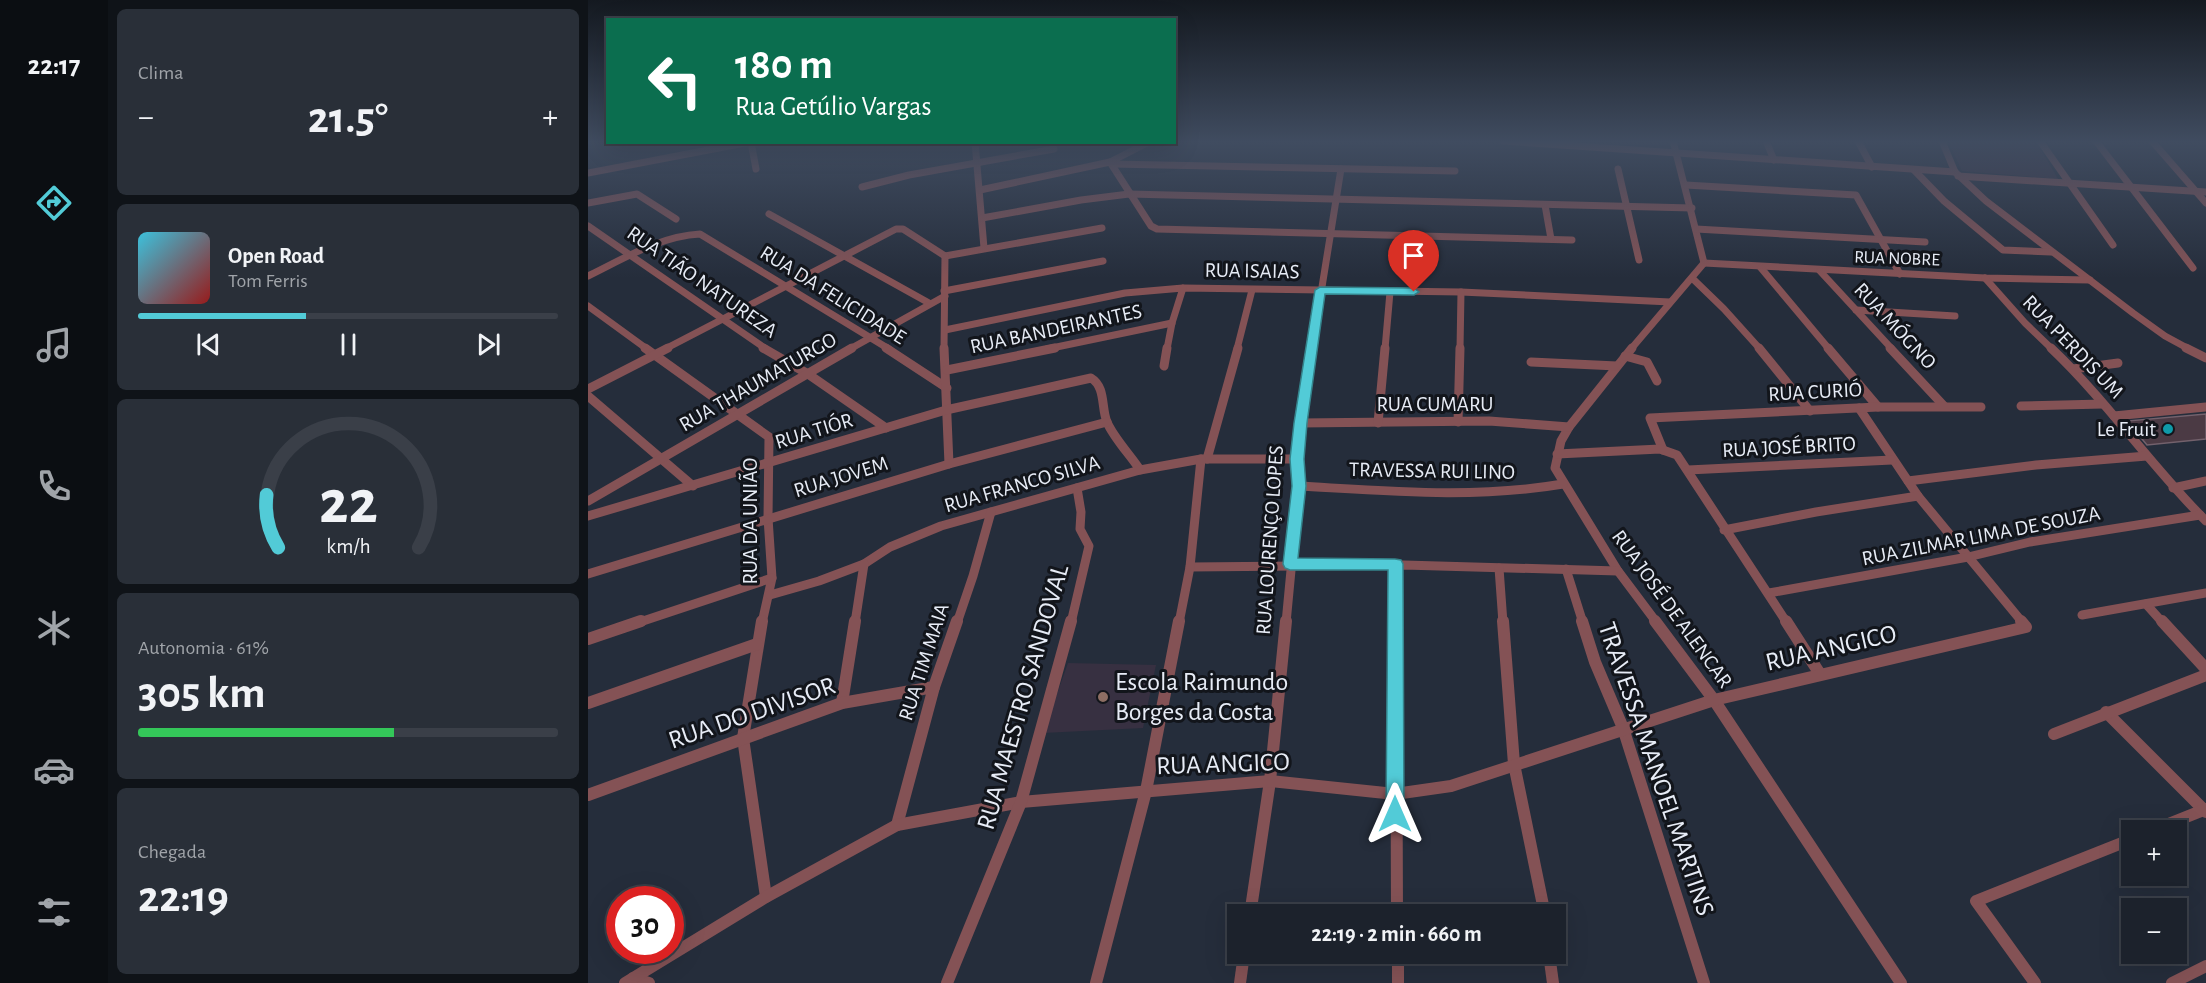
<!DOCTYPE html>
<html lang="pt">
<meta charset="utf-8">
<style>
:root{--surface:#1c222c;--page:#292f38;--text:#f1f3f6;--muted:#a0a4a9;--line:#3a3f48;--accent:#52cbd7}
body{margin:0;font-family:"Alegreya Sans",sans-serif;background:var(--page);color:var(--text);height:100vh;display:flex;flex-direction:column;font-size:22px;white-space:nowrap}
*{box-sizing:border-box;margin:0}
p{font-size:20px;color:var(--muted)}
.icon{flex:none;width:33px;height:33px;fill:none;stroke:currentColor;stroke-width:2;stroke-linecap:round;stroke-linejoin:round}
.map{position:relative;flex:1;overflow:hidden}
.panel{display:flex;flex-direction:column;gap:9px;padding:9px;background:#0f1318;width:480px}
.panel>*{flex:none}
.banner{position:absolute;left:18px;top:18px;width:570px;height:126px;border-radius:0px;box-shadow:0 6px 24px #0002,0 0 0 2px var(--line);background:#0b6e4f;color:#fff;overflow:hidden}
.controls{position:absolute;left:1533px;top:820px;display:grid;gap:12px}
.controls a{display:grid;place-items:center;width:66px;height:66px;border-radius:0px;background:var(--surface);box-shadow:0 6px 24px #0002,0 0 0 2px var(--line);font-size:30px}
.speed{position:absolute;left:18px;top:886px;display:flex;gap:12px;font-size:30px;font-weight:700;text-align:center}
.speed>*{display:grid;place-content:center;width:78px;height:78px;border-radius:50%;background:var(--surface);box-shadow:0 6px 24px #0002,0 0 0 2px var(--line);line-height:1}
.speed .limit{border:9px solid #d22;background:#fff;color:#111}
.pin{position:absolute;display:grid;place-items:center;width:51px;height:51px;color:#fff;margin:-62px -26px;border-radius:50% 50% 50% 0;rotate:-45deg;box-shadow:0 0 6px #0007}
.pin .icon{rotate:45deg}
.me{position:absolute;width:66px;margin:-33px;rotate:0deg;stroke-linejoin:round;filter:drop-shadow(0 0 4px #0008)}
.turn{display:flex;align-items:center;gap:21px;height:126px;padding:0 30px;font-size:27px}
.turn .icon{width:78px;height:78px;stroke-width:2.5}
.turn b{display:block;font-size:42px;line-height:51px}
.big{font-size:45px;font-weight:700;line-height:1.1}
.panel .tile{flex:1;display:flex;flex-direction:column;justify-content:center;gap:9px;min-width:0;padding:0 21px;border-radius:9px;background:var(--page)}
.panel .dial{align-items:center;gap:0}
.dial svg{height:156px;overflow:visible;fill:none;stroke:var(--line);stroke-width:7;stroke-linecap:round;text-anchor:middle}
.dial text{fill:var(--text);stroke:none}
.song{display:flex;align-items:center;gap:18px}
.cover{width:72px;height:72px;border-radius:9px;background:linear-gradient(135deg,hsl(190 70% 55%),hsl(0 70% 35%))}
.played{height:6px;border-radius:3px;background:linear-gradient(90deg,var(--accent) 40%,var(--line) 40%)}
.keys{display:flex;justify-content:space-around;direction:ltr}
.heat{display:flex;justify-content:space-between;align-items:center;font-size:33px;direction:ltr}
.charge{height:9px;border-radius:4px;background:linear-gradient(90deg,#34c759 61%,var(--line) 0)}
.trip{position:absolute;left:639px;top:904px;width:339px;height:60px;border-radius:0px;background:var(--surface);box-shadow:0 6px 24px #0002,0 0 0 2px var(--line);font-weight:700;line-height:60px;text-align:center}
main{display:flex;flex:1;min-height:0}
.dock{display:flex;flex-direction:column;width:108px;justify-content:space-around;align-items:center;background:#0b0e12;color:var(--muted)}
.dock .icon{width:42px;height:42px}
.dock .active{color:var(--accent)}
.dock b{font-size:27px;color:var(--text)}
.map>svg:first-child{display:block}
.education{fill:#373041}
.building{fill:#4b3a44;stroke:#73616c;stroke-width:1.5}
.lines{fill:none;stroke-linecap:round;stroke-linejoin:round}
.minor-far2{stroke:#845255;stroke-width:7}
.minor-far1{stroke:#845255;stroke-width:9}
.minor{stroke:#845255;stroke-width:12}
.route{fill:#52cbd7;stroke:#35848c;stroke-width:1.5}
.culture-dot{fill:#0f9aa8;stroke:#12151b;stroke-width:2}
.education-dot{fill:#8d6e63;stroke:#12151b;stroke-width:2}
.labels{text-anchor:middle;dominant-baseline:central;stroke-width:6;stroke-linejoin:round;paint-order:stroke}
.far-street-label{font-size:18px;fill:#e7ecf6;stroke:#12151b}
.street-label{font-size:21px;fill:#e7ecf6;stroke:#12151b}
.poi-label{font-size:21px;fill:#e7ecf6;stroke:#12151b;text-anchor:end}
.near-street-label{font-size:26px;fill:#e7ecf6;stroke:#12151b}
.near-poi-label{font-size:26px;fill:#e7ecf6;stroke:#12151b;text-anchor:start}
</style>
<main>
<nav class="dock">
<b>22:17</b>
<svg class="icon active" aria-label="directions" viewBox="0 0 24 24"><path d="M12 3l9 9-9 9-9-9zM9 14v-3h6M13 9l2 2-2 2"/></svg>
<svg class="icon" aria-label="music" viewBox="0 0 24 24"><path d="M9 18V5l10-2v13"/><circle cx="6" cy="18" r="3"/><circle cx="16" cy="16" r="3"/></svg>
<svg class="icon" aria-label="phone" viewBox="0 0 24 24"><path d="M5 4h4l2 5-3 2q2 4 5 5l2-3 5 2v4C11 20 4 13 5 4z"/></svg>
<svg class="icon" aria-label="climate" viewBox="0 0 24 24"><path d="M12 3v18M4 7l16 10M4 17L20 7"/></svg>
<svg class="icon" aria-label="car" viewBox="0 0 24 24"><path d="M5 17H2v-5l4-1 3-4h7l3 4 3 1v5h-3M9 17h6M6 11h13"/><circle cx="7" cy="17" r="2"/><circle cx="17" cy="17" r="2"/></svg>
<svg class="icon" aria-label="filters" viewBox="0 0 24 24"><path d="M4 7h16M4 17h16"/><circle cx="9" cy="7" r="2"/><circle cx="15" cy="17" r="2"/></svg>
</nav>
<section class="panel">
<div class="tile"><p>Clima</p>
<div class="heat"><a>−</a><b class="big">21.5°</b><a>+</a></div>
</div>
<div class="tile">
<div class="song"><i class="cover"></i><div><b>Open Road</b><p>Tom Ferris</p></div></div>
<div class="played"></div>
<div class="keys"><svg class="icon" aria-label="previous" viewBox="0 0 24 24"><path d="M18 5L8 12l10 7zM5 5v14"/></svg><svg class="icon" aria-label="pause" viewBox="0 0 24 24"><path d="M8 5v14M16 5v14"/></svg><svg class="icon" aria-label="next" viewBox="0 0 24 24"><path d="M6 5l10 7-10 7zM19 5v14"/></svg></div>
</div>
<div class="tile dial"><svg viewBox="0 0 100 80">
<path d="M14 69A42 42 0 1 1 86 69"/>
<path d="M14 69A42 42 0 0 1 8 42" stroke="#52cbd7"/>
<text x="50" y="56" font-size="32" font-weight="700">22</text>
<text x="50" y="72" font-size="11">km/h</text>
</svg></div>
<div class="tile"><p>Autonomia · 61%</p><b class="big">305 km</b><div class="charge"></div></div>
<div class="tile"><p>Chegada</p><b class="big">22:19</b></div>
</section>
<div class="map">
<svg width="1618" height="983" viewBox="0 0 1618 983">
<rect width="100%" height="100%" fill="#252d3b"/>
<g class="education">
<polygon points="1360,141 1448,141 1470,179 1374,171"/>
<polygon points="480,663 568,665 555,728 455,733"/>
</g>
<polygon class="building" points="1618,414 1618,439 1559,445 1539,421"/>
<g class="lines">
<g class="minor-far2">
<polyline points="915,141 1367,172"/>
<polyline points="1085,141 1116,263"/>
<polyline points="1178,141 1186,160"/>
<polyline points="1270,141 1284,167"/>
<polyline points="1354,141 1367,172 1398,201 1545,313 1577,336 1601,349"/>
<polyline points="1452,141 1525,245"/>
<polyline points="1508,141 1605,268"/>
<polyline points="1564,141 1618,203"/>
<polyline points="163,142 168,169"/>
<polyline points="387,142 396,248"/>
<polyline points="522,162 563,226 569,229 984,240"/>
<polyline points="525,164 867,171"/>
<polyline points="1030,169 1051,260"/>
<polyline points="1326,170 1356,201 1415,250 1463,252"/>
<polyline points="0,173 162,142"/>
<polyline points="1370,176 1618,192"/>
<polyline points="1098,185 1268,195 1312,274"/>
<polyline points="274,187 321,175 466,149"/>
<polyline points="392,190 522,162 561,142"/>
<polyline points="0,203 49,194 88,219"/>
<polyline points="957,205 963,239"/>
<polyline points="181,214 341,303"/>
<polyline points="394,218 493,200 541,194 1104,208"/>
<polyline points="0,226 178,349"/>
<polyline points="1108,229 1337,242"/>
<polyline points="357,256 514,228"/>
<polyline points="1116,263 1397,278 1502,280"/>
<polyline points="1173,268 1241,349"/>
<polyline points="1232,271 1304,349"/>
<path d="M0,276C35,259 72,236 112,234L301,349"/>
<polyline points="1104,278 1136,309 1172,349"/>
<polyline points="1397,278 1437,323 1464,349"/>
<polyline points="356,291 515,261"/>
<polyline points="0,306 59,349"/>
<polyline points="1268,310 1367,316"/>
<polyline points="357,330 537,293 595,288 873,292 1082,302"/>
<polyline points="77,349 308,229 315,229 357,256"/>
<polyline points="262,349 357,296"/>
<polyline points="356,349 357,256"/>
<polyline points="459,349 584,323"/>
<polyline points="579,349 584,323 595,288"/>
<polyline points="649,349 664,290"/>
<polyline points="724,349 753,169"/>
<polyline points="797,349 802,292"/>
<polyline points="872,349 873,292"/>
<polyline points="1043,349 1116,263"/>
</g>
<g class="minor-far1">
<polyline points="57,348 181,437 180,518 184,578 174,623"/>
<polyline points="175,348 220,374 298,428"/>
<polyline points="298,348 359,388"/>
<polyline points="356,348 361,464"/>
<polyline points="1044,348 981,427 973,441 967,468 1030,571 1069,623"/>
<polyline points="1171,348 1222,411"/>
<polyline points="1240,348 1290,407"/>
<polyline points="1302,348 1356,406"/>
<path d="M1463,348C1519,401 1563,466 1618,521"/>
<polyline points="1598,348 1618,358"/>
<polyline points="1037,356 1059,362 1069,381"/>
<polyline points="943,362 1029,366"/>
<polyline points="576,366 579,348"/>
<polyline points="1485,369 1530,363"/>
<polyline points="359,370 467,348"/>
<polyline points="0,389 80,348"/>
<polyline points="0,396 105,486"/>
<polyline points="1433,406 1515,404"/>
<polyline points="1271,408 1330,496 1435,623"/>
<polyline points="1526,416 1618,407"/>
<polyline points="870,422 872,348"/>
<polyline points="712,423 901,421 981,427"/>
<polyline points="790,423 797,348"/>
<polyline points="1075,450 1062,418 1290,407 1393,407"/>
<polyline points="969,454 1072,449 1089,455 1199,623"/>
<polyline points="619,459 650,348"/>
<polyline points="1100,470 1304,460"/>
<polyline points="1320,481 1448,465 1559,456"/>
<path d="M711,486C800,491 887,499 975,484"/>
<polyline points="1585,488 1618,481"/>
<polyline points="0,501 264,348"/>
<path d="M0,516L358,410L503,378C518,387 513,408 519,422C525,437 543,456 552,470"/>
<polyline points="1136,530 1228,512 1330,496"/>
<polyline points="808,564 808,623"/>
<polyline points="602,567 816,565 1030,571"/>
<polyline points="911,568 915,623"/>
<polyline points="978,569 995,623"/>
<polyline points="0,574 361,464 519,422"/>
<polyline points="1181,593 1380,557 1442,542 1612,515"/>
<polyline points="182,595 231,581 276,564 302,547 353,526 552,470 613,459 709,459"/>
<polyline points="1558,604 1575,623"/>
<polyline points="1494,615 1618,593"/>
<polyline points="49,623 184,578"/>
<polyline points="267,623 276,564"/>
<polyline points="369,623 385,576 403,512"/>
<polyline points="483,623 501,546 492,529 493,512 489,488"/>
<polyline points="591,623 602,567 613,459"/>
<polyline points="698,623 711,486 709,459 712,423 724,348"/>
</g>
<g class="minor">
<polyline points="174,621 155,738 178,897"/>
<polyline points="808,621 809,915"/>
<polyline points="915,621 926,764 957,915"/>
<polyline points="994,621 1007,662 1035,728 1116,983"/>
<polyline points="1067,621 1126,700 1313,983"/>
<polyline points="1198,621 1232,674"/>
<polyline points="1574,621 1618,669"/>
<polyline points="0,639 53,621"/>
<polyline points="0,703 169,644"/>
<polyline points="254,703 267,621"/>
<polyline points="1518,712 1618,812"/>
<polyline points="1466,734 1618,675"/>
<polyline points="0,795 254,703 346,687"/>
<polyline points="309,825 346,687 369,621"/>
<polyline points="1563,831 1618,809"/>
<polyline points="662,915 682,781 698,621"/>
<polyline points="810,954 810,983"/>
<polyline points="961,954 965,983"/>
<polyline points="45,978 61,983"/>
<polyline points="37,983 178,897 309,825 433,802 682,781 807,794 863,786 1126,700 1438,627 1433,621"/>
<polyline points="359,983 433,802 483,621"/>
<polyline points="508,983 558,791 591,621"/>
<polyline points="652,983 656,954"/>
<polyline points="1447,983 1388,901 1544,839"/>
<polyline points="1584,983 1618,966"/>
</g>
</g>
<linearGradient id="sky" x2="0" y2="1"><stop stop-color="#141920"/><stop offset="0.51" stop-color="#404c60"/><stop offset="1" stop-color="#404c60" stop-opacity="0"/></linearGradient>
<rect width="1618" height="278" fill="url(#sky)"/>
<polygon class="route" points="732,287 826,288 831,292 826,295 737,294 719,423 716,459 718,486 710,558 807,559 813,560 815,564 816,814 814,820 807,823 801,820 798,814 800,570 702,570 697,568 695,564 704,486 702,459 706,423 727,290"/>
<circle class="culture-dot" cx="1580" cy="429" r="6"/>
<circle class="education-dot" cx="515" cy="697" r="6"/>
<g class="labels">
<g class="far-street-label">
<text transform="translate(1309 259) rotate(2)">RUA NOBRE</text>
</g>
<g class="street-label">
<text transform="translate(664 271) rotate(1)">RUA ISAIAS</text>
<text transform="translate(114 282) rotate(35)">RUA TIÃO NATUREZA</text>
<text transform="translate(245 295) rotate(32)">RUA DA FELICIDADE</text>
<text transform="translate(1307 326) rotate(47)">RUA MÓGNO</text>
<text transform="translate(468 329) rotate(-12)">RUA BANDEIRANTES</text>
<text transform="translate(1485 347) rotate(46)">RUA PERDIS UM</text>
<text transform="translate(170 382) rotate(-30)">RUA THAUMATURGO</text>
<text transform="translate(1227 392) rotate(-3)">RUA CURIÓ</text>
<text x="847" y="404">RUA CUMARU</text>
<text transform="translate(226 431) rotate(-17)">RUA TIÓR</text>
<text transform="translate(1201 447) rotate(-3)">RUA JOSÉ BRITO</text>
<text transform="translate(844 471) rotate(1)">TRAVESSA RUI LINO</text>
<text transform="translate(253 477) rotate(-17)">RUA JOVEM</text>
<text transform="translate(434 484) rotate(-16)">RUA FRANCO SILVA</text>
<text transform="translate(162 521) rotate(-90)">RUA DA UNIÃO</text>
<text transform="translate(1393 536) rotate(-11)">RUA ZILMAR LIMA DE SOUZA</text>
<text transform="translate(682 540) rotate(-86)">RUA LOURENÇO LOPES</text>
<text transform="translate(1084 609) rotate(54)">RUA JOSÉ DE ALENCAR</text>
<text transform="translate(336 662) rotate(-72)">RUA TIM MAIA</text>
</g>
<g class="poi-label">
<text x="1568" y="429">Le Fruit</text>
</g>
<g class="near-street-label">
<text transform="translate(1243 648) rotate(-13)">RUA ANGICO</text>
<text transform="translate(435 697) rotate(-74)">RUA MAESTRO SANDOVAL</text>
<text transform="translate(164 713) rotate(-19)">RUA DO DIVISOR</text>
<text transform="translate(635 764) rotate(-2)">RUA ANGICO</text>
<text transform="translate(1068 769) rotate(71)">TRAVESSA MANOEL MARTINS</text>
</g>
<g class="near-poi-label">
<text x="527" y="682">Escola Raimundo<tspan x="527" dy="30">Borges da Costa</tspan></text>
</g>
</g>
</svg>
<div class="controls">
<a>+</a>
<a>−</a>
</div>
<div class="speed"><div class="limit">30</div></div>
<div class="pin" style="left:826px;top:292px;background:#d93025"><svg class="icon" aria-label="arrive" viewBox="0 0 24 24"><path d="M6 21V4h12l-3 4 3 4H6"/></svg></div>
<svg class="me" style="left:807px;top:814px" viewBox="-20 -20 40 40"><path d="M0-17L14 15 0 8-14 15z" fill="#52cbd7" stroke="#fff" stroke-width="4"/></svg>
<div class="trip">22:19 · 2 min · 660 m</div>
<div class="banner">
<div class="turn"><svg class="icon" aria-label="left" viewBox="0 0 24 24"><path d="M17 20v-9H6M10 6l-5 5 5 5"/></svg><div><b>180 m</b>Rua Getúlio Vargas</div></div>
</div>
</div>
</main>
